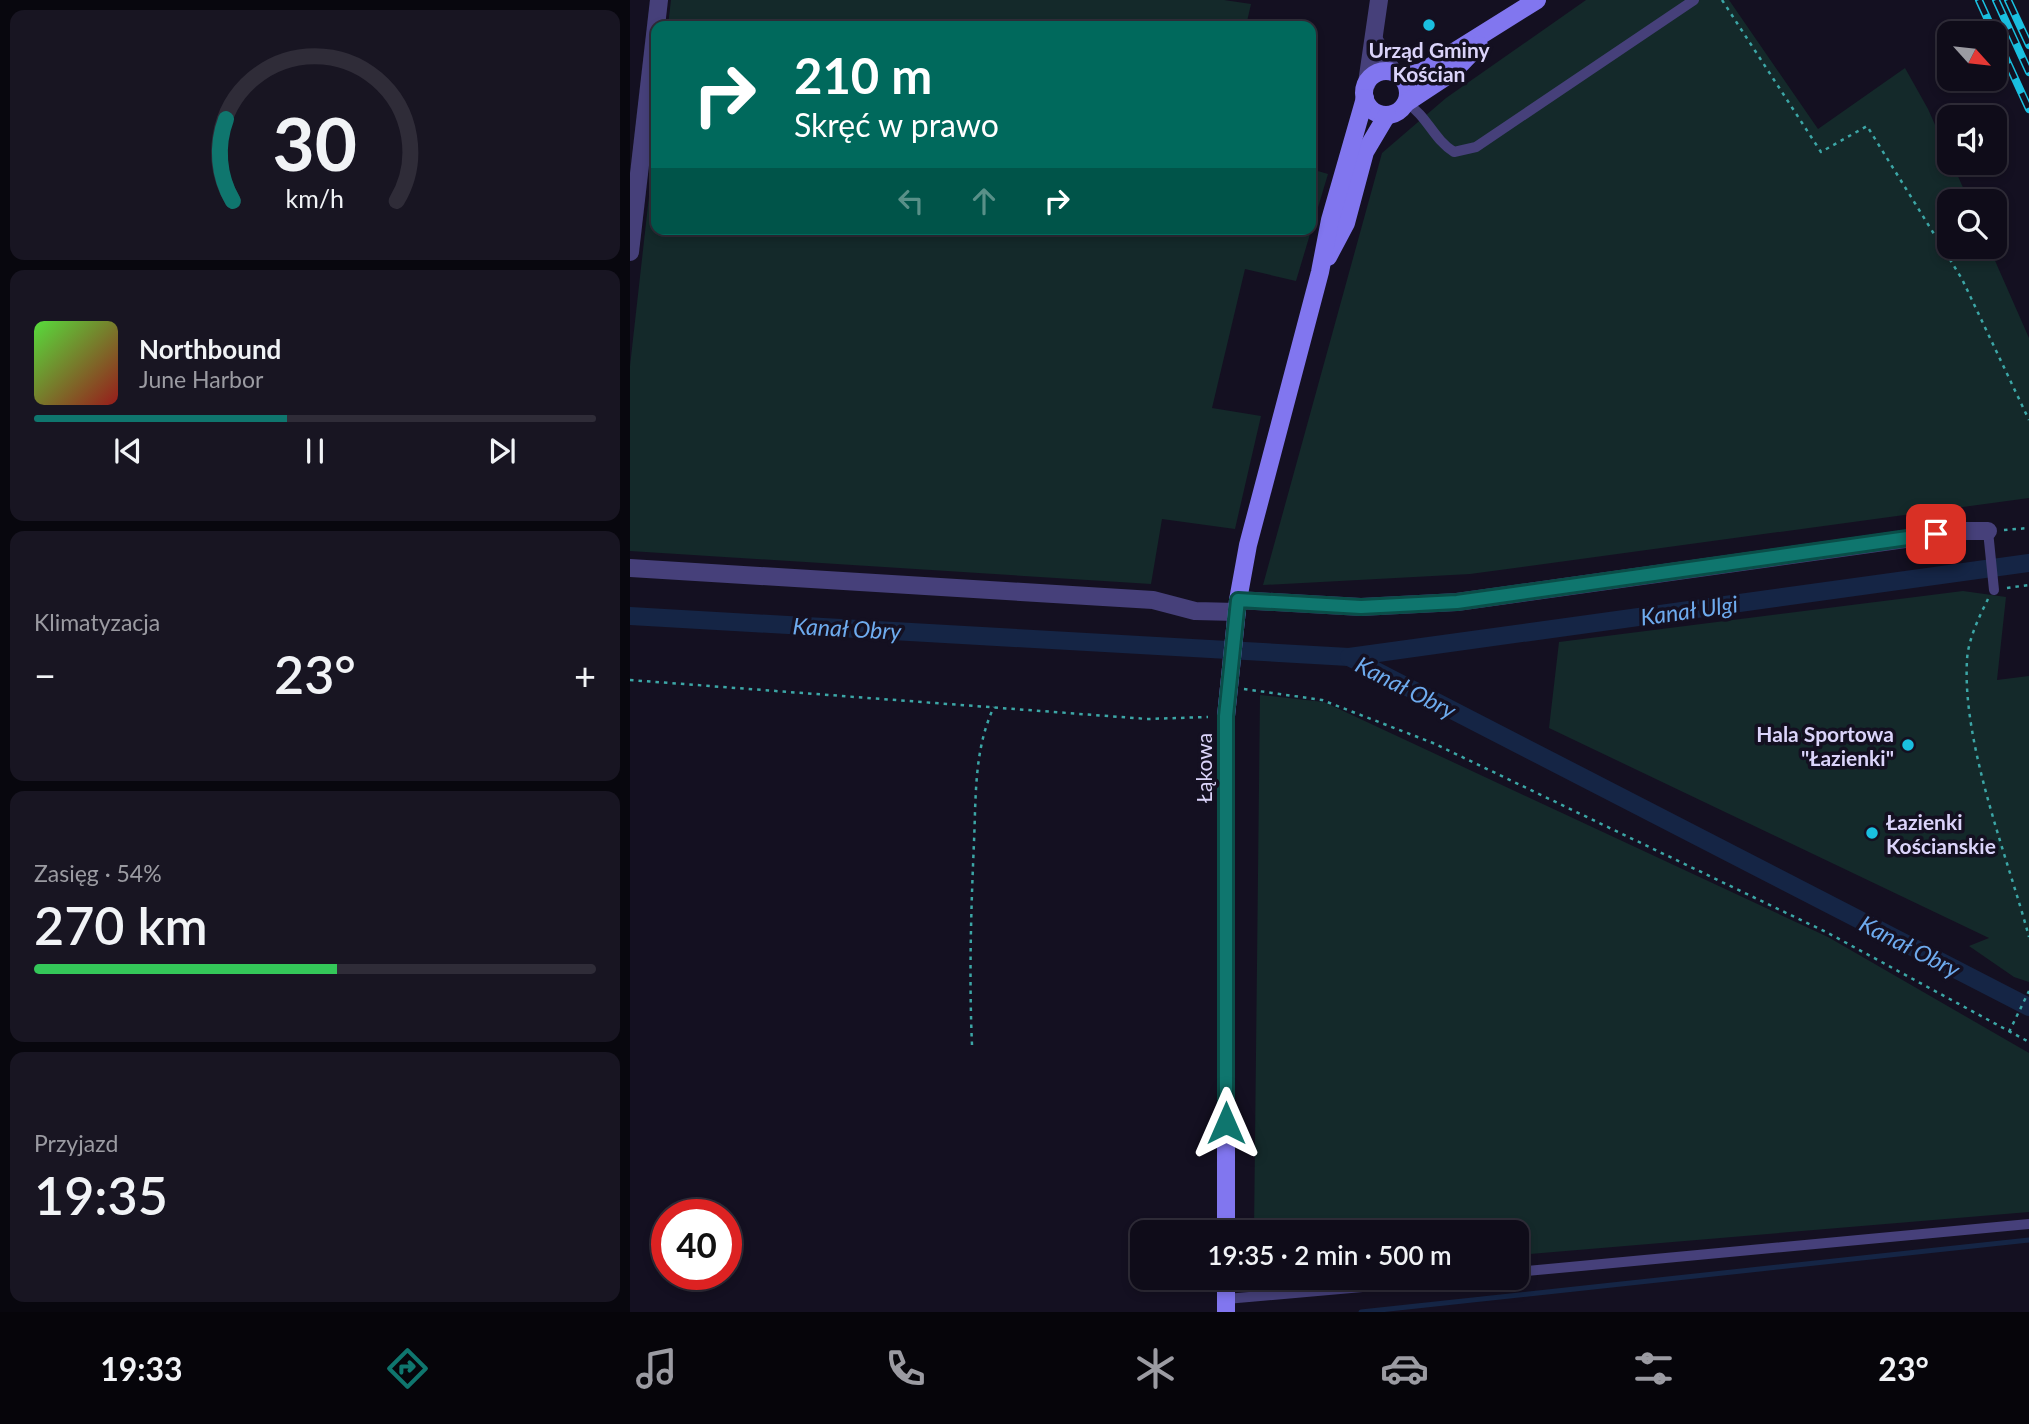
<!DOCTYPE html>
<html lang="pl">
<meta charset="utf-8">
<style>
:root{--surface:#0f0c19;--page:#181522;--text:#f1f3f6;--muted:#9b9ba2;--line:#2f2c38;--accent:#0f766e}
body{margin:0;font-family:Lato,sans-serif;background:var(--page);color:var(--text);height:100vh;display:flex;flex-direction:column;font-size:26px;white-space:nowrap}
*{box-sizing:border-box;margin:0}
p{font-size:23px;color:var(--muted)}
.icon{flex:none;width:38px;height:38px;fill:none;stroke:currentColor;stroke-width:2;stroke-linecap:round;stroke-linejoin:round}
.map{position:relative;flex:1;overflow:hidden}
.details{display:flex;flex-direction:column;gap:10px;padding:10px;background:#08070e;width:630px}
.details>*{flex:none}
.guide{position:absolute;left:21px;top:21px;width:665px;height:214px;border-radius:14px;box-shadow:0 4px 10px #0003,0 0 0 2px var(--line);background:#00695c;color:#fff;overflow:hidden}
.needle{width:46px;rotate:117deg}
.fabs{position:absolute;left:1307px;top:21px;display:grid;gap:14px}
.fabs a{display:grid;place-items:center;width:70px;height:70px;border-radius:14px;background:var(--surface);box-shadow:0 4px 10px #0003,0 0 0 2px var(--line);font-size:35px}
.speed{position:absolute;left:21px;top:1199px;display:flex;gap:14px;font-size:35px;font-weight:700;text-align:center}
.speed>*{display:grid;place-content:center;width:91px;height:91px;border-radius:50%;background:var(--surface);box-shadow:0 4px 10px #0003,0 0 0 2px var(--line);line-height:1}
.speed .limit{border:10px solid #d22;background:#fff;color:#111}
.pin{position:absolute;display:grid;place-items:center;width:60px;height:60px;color:#fff;margin:-30px;border-radius:14px;box-shadow:0 4px 10px #0006}
.me{position:absolute;width:77px;margin:-38px;rotate:0deg;stroke-linejoin:round;filter:drop-shadow(0 0 5px #0008)}
.turn{display:flex;align-items:center;gap:24px;height:147px;padding:0 28px;font-size:32px}
.turn .icon{width:91px;height:91px;stroke-width:2.5}
.turn b{display:block;font-size:49px;line-height:60px}
.lanes{display:flex;align-items:center;height:66px;padding:0 28px;background:#0003;justify-content:center;gap:35px;direction:ltr}
.lanes .off{opacity:.35}
.big{font-size:52px;font-weight:600;line-height:1.1}
.details .tile{flex:1;display:flex;flex-direction:column;justify-content:center;gap:10px;min-width:0;padding:0 24px;border-radius:14px;background:var(--page)}
.details .dial{align-items:center;gap:0}
.dial svg{height:182px;overflow:visible;fill:none;stroke:var(--line);stroke-width:7;stroke-linecap:round;text-anchor:middle}
.dial text{fill:var(--text);stroke:none}
.song{display:flex;align-items:center;gap:21px}
.cover{width:84px;height:84px;border-radius:10px;background:linear-gradient(135deg,hsl(110 70% 55%),hsl(0 70% 35%))}
.played{height:7px;border-radius:4px;background:linear-gradient(90deg,var(--accent) 45%,var(--line) 45%)}
.keys{display:flex;justify-content:space-around;direction:ltr}
.heat{display:flex;justify-content:space-between;align-items:center;font-size:38px;direction:ltr}
.charge{height:10px;border-radius:5px;background:linear-gradient(90deg,#34c759 54%,var(--line) 0)}
.trip{position:absolute;left:500px;top:1220px;width:399px;height:70px;border-radius:14px;background:var(--surface);box-shadow:0 4px 10px #0003,0 0 0 2px var(--line);font-weight:600;line-height:70px;text-align:center}
.tabs{display:flex;height:112px;justify-content:space-around;align-items:center;background:#06050a;color:var(--muted)}
.tabs .icon{width:49px;height:49px}
.tabs .on{color:var(--accent)}
.tabs b{font-size:32px;color:var(--text)}
main{display:flex;flex:1;min-height:0}
.map>svg:first-child{display:block}
.green{fill:#14292a}
.lines{fill:none;stroke-linecap:round;stroke-linejoin:round}
.stream{stroke:#152545;stroke-width:5}
.canal{stroke:#152545;stroke-width:18}
.path{stroke:#3ca6a6;stroke-width:2.5;stroke-dasharray:3.5 5;stroke-linecap:butt}
.lane{stroke:#46407a;stroke-width:10}
.street{stroke:#46407a;stroke-width:18}
.secondary{stroke:#8176ef;stroke-width:18}
.rail-casing{stroke:#1abfe0;stroke-width:8}
.rail{stroke:#141021;stroke-width:5;stroke-dasharray:16;stroke-linecap:butt}
.route-casing{stroke:#0a4d48;stroke-width:18}
.route{stroke:#0f766e;stroke-width:12}
.poi-dot{fill:#1abfe0;stroke:#141021;stroke-width:2.5}
.labels{text-anchor:middle;dominant-baseline:central;stroke-width:7;stroke-linejoin:round;paint-order:stroke}
.poi-label{font-size:21px;font-weight:bold;fill:#dbd4fa;stroke:#141021}
.street-label{font-size:21px;fill:#dbd4fa;stroke:#141021}
.water-label{font-size:23px;font-style:italic;fill:#6eabee;stroke:#141021}
</style>
<main>
<section class="details">
<div class="tile dial"><svg viewBox="0 0 100 80">
<path d="M14 69A42 42 0 1 1 86 69"/>
<path d="M14 69A42 42 0 0 1 11 33" stroke="#0f766e"/>
<text x="50" y="56" font-size="32" font-weight="700">30</text>
<text x="50" y="72" font-size="11">km/h</text>
</svg></div>
<div class="tile">
<div class="song"><i class="cover"></i><div><b>Northbound</b><p>June Harbor</p></div></div>
<div class="played"></div>
<div class="keys"><svg class="icon" aria-label="previous" viewBox="0 0 24 24"><path d="M18 5L8 12l10 7zM5 5v14"/></svg><svg class="icon" aria-label="pause" viewBox="0 0 24 24"><path d="M8 5v14M16 5v14"/></svg><svg class="icon" aria-label="next" viewBox="0 0 24 24"><path d="M6 5l10 7-10 7zM19 5v14"/></svg></div>
</div>
<div class="tile"><p>Klimatyzacja</p>
<div class="heat"><a>−</a><b class="big">23°</b><a>+</a></div>
</div>
<div class="tile"><p>Zasięg · 54%</p><b class="big">270 km</b><div class="charge"></div></div>
<div class="tile"><p>Przyjazd</p><b class="big">19:35</b></div>
</section>
<div class="map">
<svg width="1399" height="1312" viewBox="0 0 1399 1312">
<rect width="100%" height="100%" fill="#141021"/>
<g class="green">
<polygon points="41,0 594,0 621,4 616,26 38,26"/>
<polygon points="956,0 1099,0 1188,129 1275,68 1298,109 1339,201 1320,201 1320,247 1359,247 1399,338 1399,498 840,574 633,585 752,153 816,98"/>
<polygon points="26,134 26,229 681,229 681,169 698,174 666,281 615,269 582,408 631,416 605,529 532,519 521,584 0,551 0,366"/>
<polygon points="1333,591 1376,597 1367,680 1399,676 1399,982 1384,977 1339,946 1359,938 919,728 929,642"/>
<polygon points="630,695 694,702 1198,937 1399,1053 1399,1212 887,1255 887,1232 624,1232"/>
</g>
<g class="lines">
<polyline class="stream" points="731,1312 1399,1240"/>
<g class="canal">
<polyline points="0,616 719,657 1399,1007"/>
<polyline points="719,657 1399,563"/>
</g>
<g class="path">
<polyline points="1092,0 1191,152 1237,126 1332,279 1399,420"/>
<polyline points="1374,530 1399,528"/>
<polyline points="1377,588 1399,585"/>
<path d="M1358,599C1349,617 1338,640 1337,660C1332,744 1377,855 1399,937"/>
<polyline points="0,680 517,719 578,717"/>
<polyline points="614,689 692,700 803,743 1198,933 1399,1042"/>
<polyline points="1379,1032 1399,991"/>
<path d="M342,1045C339,977 341,910 344,842C346,797 344,748 364,707"/>
</g>
<g class="lane">
<path d="M776,103C797,115 803,139 824,152L846,147L1064,0"/>
<polyline points="1358,531 1364,590"/>
<polyline points="887,1272 1399,1224"/>
<polyline points="596,1299 834,1278"/>
</g>
<g class="street">
<polyline points="744,40 763,72"/>
<polyline points="737,83 749,0"/>
<polyline points="0,252 29,0"/>
<polyline points="0,568 523,600 565,611 607,612"/>
<polyline points="608,600 731,607 827,602 1332,531 1358,531"/>
</g>
<g class="secondary">
<circle cx="756" cy="93" r="22"/>
<polyline points="770,76 792,72 907,0"/>
<polyline points="776,103 823,72 849,45"/>
<polyline points="698,257 716,223 735,152 757,115"/>
<polyline points="596,1232 596,716 608,600 618,545 690,272 700,220 735,98"/>
<polyline points="596,1278 596,1312"/>
</g>
<defs>
<g id="rail">
<polyline points="1349,0 1364,33"/>
<polyline points="1366,0 1399,72"/>
<polyline points="1378,0 1399,45"/>
<polyline points="1365,35 1399,109"/>
</g>
</defs>
<use href="#rail" class="rail-casing"/>
<use href="#rail" class="rail"/>
</g>
<g class="lines">
<defs>
<polyline id="route" points="596,1123 596,716 608,600 731,607 827,602 1306,534"/>
</defs>
<use href="#route" class="route-casing"/>
<use href="#route" class="route"/>
</g>
<g class="poi-dot">
<circle cx="799" cy="25" r="7"/>
<circle cx="1278" cy="745" r="7"/>
<circle cx="1242" cy="833" r="7"/>
</g>
<g class="labels">
<g class="poi-label">
<text x="799" y="49">Urząd Gminy<tspan x="799" dy="24">Kościan</tspan></text>
<text x="1264" y="733" text-anchor="end">Hala Sportowa<tspan x="1264" dy="24">"Łazienki"</tspan></text>
<text x="1256" y="821" text-anchor="start">Łazienki<tspan x="1256" dy="24">Kościanskie</tspan></text>
</g>
<g class="street-label">
<text transform="translate(573 768) rotate(-90)">Łąkowa</text>
</g>
<g class="water-label">
<text transform="translate(1059 610) rotate(-8)">Kanał Ulgi</text>
<text transform="translate(217 628) rotate(3)">Kanał Obry</text>
<text transform="translate(776 687) rotate(27)">Kanał Obry</text>
<text transform="translate(1280 946) rotate(27)">Kanał Obry</text>
</g>
</g>
</svg>
<div class="fabs">
<a><svg class="needle" viewBox="-14 -14 28 28"><path d="M0-13l5 13h-10z" fill="#e53935"/><path d="M0 13l5-13h-10z" fill="#9b9ba2"/></svg></a>
<a><svg class="icon" aria-label="sound" viewBox="0 0 24 24"><path d="M4 9h4l5-4v14l-5-4H4zM17 9q2 3 0 6"/></svg></a>
<a><svg class="icon" aria-label="search" viewBox="0 0 24 24"><circle cx="10" cy="10" r="6"/><path d="M15 15l6 6"/></svg></a>
</div>
<div class="speed"><div class="limit">40</div></div>
<div class="pin" style="left:1306px;top:534px;background:#d93025"><svg class="icon" aria-label="arrive" viewBox="0 0 24 24"><path d="M6 21V4h12l-3 4 3 4H6"/></svg></div>
<svg class="me" style="left:596px;top:1123px" viewBox="-20 -20 40 40"><path d="M0-17L14 15 0 8-14 15z" fill="#0f766e" stroke="#fff" stroke-width="4"/></svg>
<div class="trip">19:35 · 2 min · 500 m</div>
<div class="guide">
<div class="turn"><svg class="icon" aria-label="right" viewBox="0 0 24 24"><path d="M7 20v-9h11M14 6l5 5-5 5"/></svg><div><b>210 m</b>Skręć w prawo</div></div>
<div class="lanes"><svg class="icon off" aria-label="left" viewBox="0 0 24 24"><path d="M17 20v-9H6M10 6l-5 5 5 5"/></svg><svg class="icon off" aria-label="ahead" viewBox="0 0 24 24"><path d="M12 20V5M6 11l6-6 6 6"/></svg><svg class="icon" aria-label="right" viewBox="0 0 24 24"><path d="M7 20v-9h11M14 6l5 5-5 5"/></svg></div>
</div>
</div>
</main>
<nav class="tabs">
<b>19:33</b>
<svg class="icon on" aria-label="directions" viewBox="0 0 24 24"><path d="M12 3l9 9-9 9-9-9zM9 14v-3h6M13 9l2 2-2 2"/></svg>
<svg class="icon" aria-label="music" viewBox="0 0 24 24"><path d="M9 18V5l10-2v13"/><circle cx="6" cy="18" r="3"/><circle cx="16" cy="16" r="3"/></svg>
<svg class="icon" aria-label="phone" viewBox="0 0 24 24"><path d="M5 4h4l2 5-3 2q2 4 5 5l2-3 5 2v4C11 20 4 13 5 4z"/></svg>
<svg class="icon" aria-label="climate" viewBox="0 0 24 24"><path d="M12 3v18M4 7l16 10M4 17L20 7"/></svg>
<svg class="icon" aria-label="car" viewBox="0 0 24 24"><path d="M5 17H2v-5l4-1 3-4h7l3 4 3 1v5h-3M9 17h6M6 11h13"/><circle cx="7" cy="17" r="2"/><circle cx="17" cy="17" r="2"/></svg>
<svg class="icon" aria-label="filters" viewBox="0 0 24 24"><path d="M4 7h16M4 17h16"/><circle cx="9" cy="7" r="2"/><circle cx="15" cy="17" r="2"/></svg>
<b>23°</b>
</nav>
